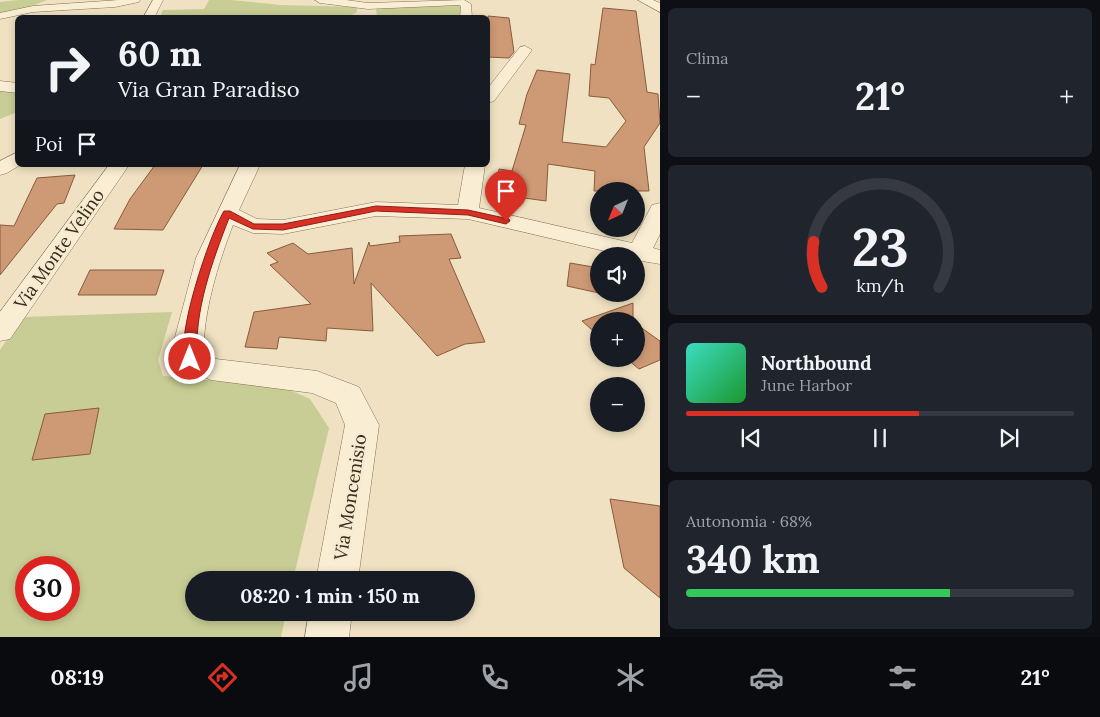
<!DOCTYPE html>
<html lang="it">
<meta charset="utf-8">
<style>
:root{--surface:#171b24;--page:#20242c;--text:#f1f3f6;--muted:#9ea1a6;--line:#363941;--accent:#d93025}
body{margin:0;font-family:Lora,serif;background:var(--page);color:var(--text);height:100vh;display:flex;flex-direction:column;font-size:19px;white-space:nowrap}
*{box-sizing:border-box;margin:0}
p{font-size:16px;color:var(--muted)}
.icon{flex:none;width:28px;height:28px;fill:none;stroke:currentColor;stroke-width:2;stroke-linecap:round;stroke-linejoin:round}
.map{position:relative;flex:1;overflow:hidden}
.drawer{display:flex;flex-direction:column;gap:8px;padding:8px;background:#0d0f14;width:440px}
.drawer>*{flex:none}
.guide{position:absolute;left:15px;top:15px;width:475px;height:152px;border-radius:8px;box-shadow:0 2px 8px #0003;background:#171b24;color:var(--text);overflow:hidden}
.needle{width:32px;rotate:223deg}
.tools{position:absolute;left:590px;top:182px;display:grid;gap:10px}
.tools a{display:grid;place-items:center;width:55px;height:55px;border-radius:50%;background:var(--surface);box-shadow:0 2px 8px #0003;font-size:25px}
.speed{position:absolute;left:15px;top:556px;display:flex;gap:10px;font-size:25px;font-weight:700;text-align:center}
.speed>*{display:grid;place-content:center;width:65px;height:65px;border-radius:50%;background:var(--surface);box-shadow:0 2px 8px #0003;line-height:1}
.speed .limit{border:8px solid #d22;background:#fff;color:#111}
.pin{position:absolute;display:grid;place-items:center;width:42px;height:42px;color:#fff;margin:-51px -21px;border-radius:50% 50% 50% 0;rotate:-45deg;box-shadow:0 0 5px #0007}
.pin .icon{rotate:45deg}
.me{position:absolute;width:55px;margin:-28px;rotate:0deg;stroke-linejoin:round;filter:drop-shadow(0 0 4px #0008)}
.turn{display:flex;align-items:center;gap:18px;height:105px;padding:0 20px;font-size:22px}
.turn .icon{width:65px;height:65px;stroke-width:2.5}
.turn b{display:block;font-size:35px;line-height:42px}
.then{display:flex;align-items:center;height:48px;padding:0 20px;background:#0003;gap:10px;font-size:19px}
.big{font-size:38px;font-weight:800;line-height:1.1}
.drawer .tile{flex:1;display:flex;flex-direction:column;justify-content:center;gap:8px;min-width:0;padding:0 18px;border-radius:8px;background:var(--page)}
.drawer .dial{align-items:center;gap:0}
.dial svg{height:130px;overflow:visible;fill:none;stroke:var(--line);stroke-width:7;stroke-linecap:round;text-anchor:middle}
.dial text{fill:var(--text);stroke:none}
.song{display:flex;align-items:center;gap:15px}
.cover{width:60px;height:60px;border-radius:8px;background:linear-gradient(135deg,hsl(170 70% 55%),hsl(130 70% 35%))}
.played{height:5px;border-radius:2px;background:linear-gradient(90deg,var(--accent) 60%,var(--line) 60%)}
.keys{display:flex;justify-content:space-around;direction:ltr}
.heat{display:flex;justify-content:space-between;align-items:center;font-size:28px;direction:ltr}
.charge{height:8px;border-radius:4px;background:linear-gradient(90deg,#34c759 68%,var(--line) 0)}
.trip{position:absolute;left:185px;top:571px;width:290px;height:50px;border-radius:25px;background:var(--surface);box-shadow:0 2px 8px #0003;font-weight:800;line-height:50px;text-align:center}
.dock{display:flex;height:80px;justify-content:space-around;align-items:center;background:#090b0e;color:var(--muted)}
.dock .icon{width:35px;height:35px}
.dock .on{color:var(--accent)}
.dock b{font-size:22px;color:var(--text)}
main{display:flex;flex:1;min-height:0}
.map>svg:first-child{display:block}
.green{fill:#c7cd94;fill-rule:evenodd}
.building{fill:#ce9a75;stroke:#885b3d}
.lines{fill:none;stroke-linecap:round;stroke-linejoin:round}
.minor-casing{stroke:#897258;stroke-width:1}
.minor{fill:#f9eed4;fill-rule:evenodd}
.route{fill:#d93025;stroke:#8d1f18}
.labels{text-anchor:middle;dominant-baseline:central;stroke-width:4.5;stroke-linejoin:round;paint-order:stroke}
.street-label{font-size:18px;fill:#382a1d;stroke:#f6ebd0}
</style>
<main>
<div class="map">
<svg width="660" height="637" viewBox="0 0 660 637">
<rect width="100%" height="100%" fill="#efe1c1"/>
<g class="green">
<polygon points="19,0 47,0 29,7 0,13 0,2"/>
<polygon points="209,0 231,0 280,5 358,7 356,13 351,15 354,18 161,15 163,10 204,9"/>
<polygon points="453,4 460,5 460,17 377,17 376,8"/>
<polygon points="0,90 18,91 17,112 0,119"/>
<path d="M172,312L158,360L163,376L283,387L310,399L329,428L293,580H194V612L286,613L281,637H0V350L22,317ZM26,568H69V610H26Z"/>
</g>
<g class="building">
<polygon points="603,8 636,11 647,92 658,94 660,123 644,147 649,191 594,191 595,171 548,164 546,201 495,194 499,169 512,171 526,125 519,124 527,94 537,70 570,74 562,142 606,147 626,121 609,98 589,96 591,64 595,65"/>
<polygon points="488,16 509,18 514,52 509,58 488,57"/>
<polygon points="155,165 203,165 163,230 114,229 130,199"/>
<polygon points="75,175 64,203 57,204 0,275 0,225 14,226 37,178"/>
<polygon points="451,234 461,258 449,259 485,342 465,344 437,356 371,283 373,331 327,328 326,341 279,337 277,349 245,347 254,312 311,304 270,265 278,262 267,253 293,243 308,254 352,248 354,284 369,242 370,246 400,242 399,236"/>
<polygon points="570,263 599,268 599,293 567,286"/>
<polygon points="90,270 164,270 156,295 78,295"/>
<polygon points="633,303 633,321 599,321 599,336 582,321"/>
<polygon points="636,324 660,341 660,360 639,369 627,359 636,359"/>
<polygon points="99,408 90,454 32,460 45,414"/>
<polygon points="610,499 660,506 660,598 624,568"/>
</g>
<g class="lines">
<defs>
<g id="minor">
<polygon points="119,0 140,0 139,2 115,7 33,12 0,19 0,13 33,6"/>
<polygon points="153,0 163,0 154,18 143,18"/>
<polygon points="315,0 346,0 368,3 464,0 471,4 472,18 460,18 461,6 459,5 368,9 320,3"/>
<polygon points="638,0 653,0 660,3 660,12"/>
<polygon points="525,46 532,50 494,101 488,103 488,88 520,47"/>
<polygon points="0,81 18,83 18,93 0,91"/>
<polygon points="18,152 18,165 20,165 7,173 0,175 0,161"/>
<polygon points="109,165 129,165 10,339 0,341 0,312"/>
<path d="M240,165H260L239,210L257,219L283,220L376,202L458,205L465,165H485L479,208L632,243L652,205L660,203V234L653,248L660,250V264L636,260V256H626L468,219L376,216L283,234L253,233L233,225C219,261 202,315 204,354L216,359L317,371L359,387L379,425L358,580H316L345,425L336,403L312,393L211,380L180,366L175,359V337L196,258Z"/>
<polygon points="309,612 352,612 349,637 305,637"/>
</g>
</defs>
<use href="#minor" class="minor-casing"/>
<use href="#minor" class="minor"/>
</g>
<path class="route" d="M376,206L468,210L509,219L510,221L506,224L468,215L376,211L283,230L253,229L229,218C212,262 194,311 197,359L195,362H186C174,339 210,234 224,211H230L254,224H283Z"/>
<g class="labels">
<g class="street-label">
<text transform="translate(59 249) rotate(-55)">Via Monte Velino</text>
<text transform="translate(350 497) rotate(-81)">Via Moncenisio</text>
</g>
</g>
</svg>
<div class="tools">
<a><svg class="needle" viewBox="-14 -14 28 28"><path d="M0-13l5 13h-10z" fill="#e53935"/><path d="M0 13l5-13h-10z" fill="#9ea1a6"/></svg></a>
<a><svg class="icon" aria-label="sound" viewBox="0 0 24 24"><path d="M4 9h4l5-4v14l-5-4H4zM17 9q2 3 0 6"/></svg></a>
<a>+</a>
<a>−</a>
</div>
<div class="speed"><div class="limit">30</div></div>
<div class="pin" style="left:506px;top:221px;background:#d93025"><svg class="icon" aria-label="arrive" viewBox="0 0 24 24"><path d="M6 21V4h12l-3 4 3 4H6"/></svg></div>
<svg class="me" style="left:190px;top:359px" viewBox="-20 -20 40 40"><circle r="17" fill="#d93025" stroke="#fff" stroke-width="3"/><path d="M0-11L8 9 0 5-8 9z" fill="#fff"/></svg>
<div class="trip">08:20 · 1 min · 150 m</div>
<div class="guide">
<div class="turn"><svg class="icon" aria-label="right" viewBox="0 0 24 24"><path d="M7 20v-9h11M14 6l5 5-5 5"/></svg><div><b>60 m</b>Via Gran Paradiso</div></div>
<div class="then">Poi<svg class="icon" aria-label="arrive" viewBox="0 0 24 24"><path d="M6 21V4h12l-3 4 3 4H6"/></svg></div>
</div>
</div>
<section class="drawer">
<div class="tile"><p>Clima</p>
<div class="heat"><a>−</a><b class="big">21°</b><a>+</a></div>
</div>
<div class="tile dial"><svg viewBox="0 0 100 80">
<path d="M14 69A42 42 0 1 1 86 69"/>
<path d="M14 69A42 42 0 0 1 9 41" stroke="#d93025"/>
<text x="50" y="56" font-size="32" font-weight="700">23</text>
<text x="50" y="72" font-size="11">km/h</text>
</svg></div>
<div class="tile">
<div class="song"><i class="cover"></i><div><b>Northbound</b><p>June Harbor</p></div></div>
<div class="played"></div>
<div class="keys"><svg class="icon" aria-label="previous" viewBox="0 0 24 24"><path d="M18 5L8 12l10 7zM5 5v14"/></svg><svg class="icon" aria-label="pause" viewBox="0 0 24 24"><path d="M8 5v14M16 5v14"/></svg><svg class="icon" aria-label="next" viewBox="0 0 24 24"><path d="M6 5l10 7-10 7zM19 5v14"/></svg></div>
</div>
<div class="tile"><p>Autonomia · 68%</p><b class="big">340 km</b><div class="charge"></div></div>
</section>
</main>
<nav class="dock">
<b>08:19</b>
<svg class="icon on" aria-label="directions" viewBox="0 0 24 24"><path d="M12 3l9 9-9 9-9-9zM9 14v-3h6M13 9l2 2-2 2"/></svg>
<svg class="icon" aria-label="music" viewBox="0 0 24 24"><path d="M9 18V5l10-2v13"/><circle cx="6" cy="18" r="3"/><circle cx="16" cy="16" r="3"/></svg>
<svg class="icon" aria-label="phone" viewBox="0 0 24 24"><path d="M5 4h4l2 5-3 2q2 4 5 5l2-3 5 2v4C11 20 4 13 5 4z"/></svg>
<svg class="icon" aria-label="climate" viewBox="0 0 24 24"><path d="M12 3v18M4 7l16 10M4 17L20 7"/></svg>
<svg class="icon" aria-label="car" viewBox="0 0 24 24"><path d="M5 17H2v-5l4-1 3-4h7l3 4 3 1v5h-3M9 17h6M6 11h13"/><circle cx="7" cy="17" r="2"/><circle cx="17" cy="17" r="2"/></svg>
<svg class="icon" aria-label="filters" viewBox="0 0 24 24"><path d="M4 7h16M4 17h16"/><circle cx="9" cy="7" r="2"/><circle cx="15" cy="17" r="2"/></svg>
<b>21°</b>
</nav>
